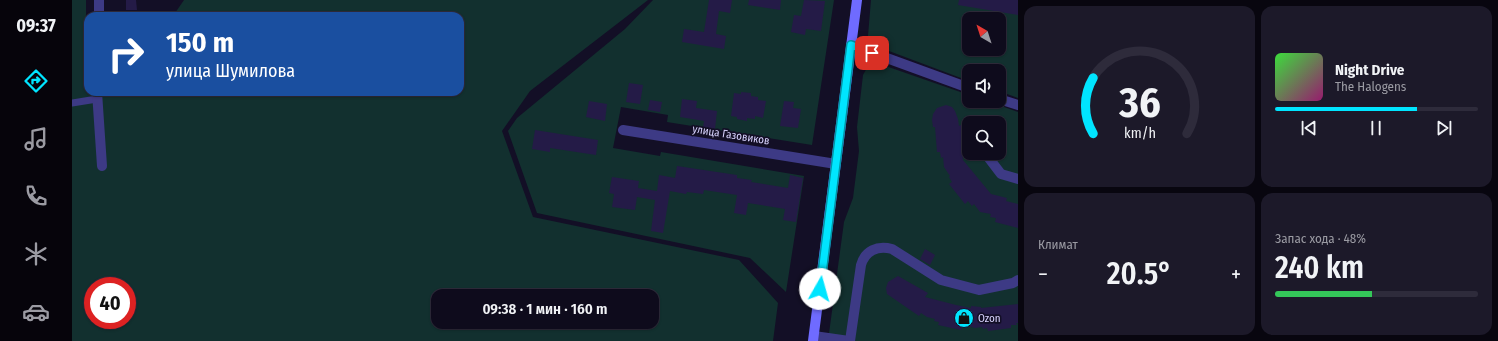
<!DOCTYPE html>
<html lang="ru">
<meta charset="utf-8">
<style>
:root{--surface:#0e0b1c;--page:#1c1929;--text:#f1f3f6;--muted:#9b9ba3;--line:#2e2b3b;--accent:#00e5ff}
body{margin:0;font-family:"Fira Sans Condensed",sans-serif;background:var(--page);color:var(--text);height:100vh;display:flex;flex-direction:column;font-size:15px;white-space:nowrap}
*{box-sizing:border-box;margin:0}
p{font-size:13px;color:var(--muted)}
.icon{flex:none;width:22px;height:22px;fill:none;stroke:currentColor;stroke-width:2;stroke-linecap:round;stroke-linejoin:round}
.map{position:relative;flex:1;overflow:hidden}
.panel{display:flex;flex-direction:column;gap:6px;padding:6px;background:#08060f;width:480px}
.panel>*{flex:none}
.guide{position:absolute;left:12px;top:12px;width:380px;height:84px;border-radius:12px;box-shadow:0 1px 3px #0004,0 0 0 1px var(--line);background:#1a4fa0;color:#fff;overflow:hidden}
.needle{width:26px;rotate:321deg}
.buttons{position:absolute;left:890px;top:12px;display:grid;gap:8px}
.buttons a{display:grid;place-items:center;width:44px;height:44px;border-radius:8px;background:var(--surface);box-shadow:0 1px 3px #0004,0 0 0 1px var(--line);font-size:20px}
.speed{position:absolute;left:12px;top:277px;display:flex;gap:8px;font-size:20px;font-weight:700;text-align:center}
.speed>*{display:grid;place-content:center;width:52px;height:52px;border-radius:50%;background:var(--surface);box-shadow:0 1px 3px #0004,0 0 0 1px var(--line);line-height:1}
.speed .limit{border:6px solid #d22;background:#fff;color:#111}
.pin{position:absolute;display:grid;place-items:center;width:34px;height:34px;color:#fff;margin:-17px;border-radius:8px;box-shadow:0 2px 6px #0006}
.me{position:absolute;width:44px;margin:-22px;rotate:7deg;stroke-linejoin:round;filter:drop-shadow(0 0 3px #0008)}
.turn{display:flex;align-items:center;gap:14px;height:84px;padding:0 16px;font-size:18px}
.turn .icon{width:52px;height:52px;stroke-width:2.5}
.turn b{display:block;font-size:28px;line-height:34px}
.big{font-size:30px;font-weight:600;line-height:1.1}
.panel .widget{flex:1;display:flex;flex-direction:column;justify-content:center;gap:6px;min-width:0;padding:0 14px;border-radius:12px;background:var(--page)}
.panel .dial{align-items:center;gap:0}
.dial svg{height:104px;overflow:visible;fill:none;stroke:var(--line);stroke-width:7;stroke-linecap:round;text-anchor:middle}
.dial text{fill:var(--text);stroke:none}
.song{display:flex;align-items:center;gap:12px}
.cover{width:48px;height:48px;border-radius:6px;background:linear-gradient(135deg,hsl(120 70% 55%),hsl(320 70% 35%))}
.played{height:4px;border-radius:2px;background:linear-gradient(90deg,var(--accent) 70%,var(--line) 70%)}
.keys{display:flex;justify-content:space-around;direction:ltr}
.heat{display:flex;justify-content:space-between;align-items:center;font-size:22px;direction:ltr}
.charge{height:6px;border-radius:3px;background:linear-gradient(90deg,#34c759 48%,var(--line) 0)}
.panel .tiles{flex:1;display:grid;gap:6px;grid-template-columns:repeat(2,1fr)}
.trip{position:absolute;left:359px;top:289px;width:228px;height:40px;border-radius:12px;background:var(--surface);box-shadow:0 1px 3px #0004,0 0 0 1px var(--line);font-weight:600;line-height:40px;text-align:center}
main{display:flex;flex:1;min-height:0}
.menu{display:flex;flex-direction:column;width:72px;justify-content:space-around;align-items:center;background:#06040b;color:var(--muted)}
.menu .icon{width:28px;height:28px}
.menu .current{color:var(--accent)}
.menu b{font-size:18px;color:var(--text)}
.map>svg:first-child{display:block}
.green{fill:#12302f;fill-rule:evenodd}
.building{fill:#241b47}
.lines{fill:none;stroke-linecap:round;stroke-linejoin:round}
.lane{stroke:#3d3a85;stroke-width:7}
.street{stroke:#3d3a85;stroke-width:10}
.secondary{stroke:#6f6bff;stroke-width:10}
.route-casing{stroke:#0095a6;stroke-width:10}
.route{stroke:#00e5ff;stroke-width:7}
.labels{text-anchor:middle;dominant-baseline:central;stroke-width:3.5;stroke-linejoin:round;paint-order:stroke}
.street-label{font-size:11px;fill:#d9d4ff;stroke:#130f26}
.poi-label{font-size:11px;fill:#d9d4ff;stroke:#130f26;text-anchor:start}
</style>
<main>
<nav class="menu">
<b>09:37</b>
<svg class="icon current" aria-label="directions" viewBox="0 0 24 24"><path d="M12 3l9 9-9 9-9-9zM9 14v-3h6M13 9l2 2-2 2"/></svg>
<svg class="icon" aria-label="music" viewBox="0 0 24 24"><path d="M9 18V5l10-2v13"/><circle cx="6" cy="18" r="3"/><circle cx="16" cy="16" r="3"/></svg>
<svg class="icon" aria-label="phone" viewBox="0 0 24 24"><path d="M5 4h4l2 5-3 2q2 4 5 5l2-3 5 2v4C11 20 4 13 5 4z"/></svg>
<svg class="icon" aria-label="climate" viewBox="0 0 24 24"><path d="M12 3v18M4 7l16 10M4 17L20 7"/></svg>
<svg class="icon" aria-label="car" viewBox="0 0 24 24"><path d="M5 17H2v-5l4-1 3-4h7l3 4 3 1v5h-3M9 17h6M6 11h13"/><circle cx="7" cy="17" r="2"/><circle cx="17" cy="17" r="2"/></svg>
</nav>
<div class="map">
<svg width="946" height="341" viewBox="0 0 946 341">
<rect width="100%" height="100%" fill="#130f26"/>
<g class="green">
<path d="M0,0H14V20L16,21V92H388V16H101L112,0H576L458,91L430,131L461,217L667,260L706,303L701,341H0ZM21,286H55V320H21ZM366,296H580V322H366Z"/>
<polygon points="581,0 762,0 740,145 595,122 596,115 549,107 541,148 588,156 589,152 732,176 714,292 678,258 465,213 436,131 445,118 553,29"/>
<path d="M799,0H946V98L927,91V71H897V81L801,45L796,36ZM897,19H927V49H897Z"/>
<path d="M805,63L897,95V101H915L946,112V341H756L772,222L781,198L787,151L785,127L791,75L796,66ZM897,123H927V153H897Z"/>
</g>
<g class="building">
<polygon points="54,0 64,0 65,10 54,10"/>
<polygon points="637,0 660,0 658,13 647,11 644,34 654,36 652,49 610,42 612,29 632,32"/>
<polygon points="677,0 709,0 708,10 676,5"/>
<polygon points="732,0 753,1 749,31 734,29 733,35 719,32 722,15 729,16"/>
<polygon points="887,0 946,0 946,15 886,5"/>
<polygon points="557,83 571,85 568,104 554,102"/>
<polygon points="669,92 679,93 679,96 686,97 686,100 694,101 691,118 683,116 683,119 675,118 675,121 665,119 665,117 659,116 662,93 669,94"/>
<polygon points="610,99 625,101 624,108 645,111 643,129 631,127 632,121 608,117"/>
<polygon points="578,100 590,102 588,112 576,110"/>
<polygon points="517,101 535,104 533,121 514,117"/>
<polygon points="712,101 722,102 721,108 729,109 726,128 708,126"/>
<polygon points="874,105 880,107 883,111 886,119 887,126 889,125 891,160 919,194 935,198 934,201 946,204 946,228 923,222 924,218 918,217 919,214 908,212 902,204 900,206 896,201 893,204 877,184 880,182 877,177 878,176 872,167 871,157 869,158 868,152 865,152 863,127 861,127 860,120 861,114 865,108"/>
<polygon points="463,130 526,140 524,155 478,148 478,152 460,149"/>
<polygon points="605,166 665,175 665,178 680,180 679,182 716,188 718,175 731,178 724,222 711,220 713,209 676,203 674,215 662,213 665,195 632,190 631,194 615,192 614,194 598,191 591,233 579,231 583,200 565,197 563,210 540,207 542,194 537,193 540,177 567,181 566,188 585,191 587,175 603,178"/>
<polygon points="853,249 863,255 858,265 848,259"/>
<polygon points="826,276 856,293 853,297 884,305 899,308 899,306 909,307 909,308 946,304 946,323 944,323 945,325 939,325 939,328 916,331 915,328 911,329 910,327 903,328 896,326 895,328 890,327 889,330 866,325 867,322 862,321 863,319 855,317 849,313 847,316 815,294 814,288 816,282"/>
</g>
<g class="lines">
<polyline class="lane" points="0,103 25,99"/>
<g class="street">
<polyline points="27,16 27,0"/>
<polyline points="779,45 897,88"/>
<polyline points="25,92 30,166"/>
<polyline points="927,99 946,105"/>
<polyline points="551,130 764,164"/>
<polyline points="913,153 929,174 946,179"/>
<polyline points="742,336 777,341"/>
<path d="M778,341L789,265C793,251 805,245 820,249L869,280L907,290L941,283L946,280"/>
</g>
<polyline class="secondary" points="741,341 785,0"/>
</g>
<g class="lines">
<defs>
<polyline id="route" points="748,289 779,45 800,53"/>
</defs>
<use href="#route" class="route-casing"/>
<use href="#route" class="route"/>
</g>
<defs>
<symbol id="shop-disc" viewBox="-11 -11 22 22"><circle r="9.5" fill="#00e5ff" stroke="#130f26"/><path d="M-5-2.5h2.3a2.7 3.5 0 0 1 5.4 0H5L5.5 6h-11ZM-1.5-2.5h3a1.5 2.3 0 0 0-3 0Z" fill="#111"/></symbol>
</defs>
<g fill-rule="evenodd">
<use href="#shop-disc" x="881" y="307" width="22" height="22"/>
</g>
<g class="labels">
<g class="street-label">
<text transform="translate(659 135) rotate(9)">улица Газовиков</text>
</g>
<g class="poi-label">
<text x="906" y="318">Ozon</text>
</g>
</g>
</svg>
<div class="buttons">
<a><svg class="needle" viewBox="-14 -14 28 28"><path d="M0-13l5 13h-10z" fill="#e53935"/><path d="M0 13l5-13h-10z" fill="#9b9ba3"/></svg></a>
<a><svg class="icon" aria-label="sound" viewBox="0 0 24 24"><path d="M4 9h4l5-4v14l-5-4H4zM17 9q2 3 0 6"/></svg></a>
<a><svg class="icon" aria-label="search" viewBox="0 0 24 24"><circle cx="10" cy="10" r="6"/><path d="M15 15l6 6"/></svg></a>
</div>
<div class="speed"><div class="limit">40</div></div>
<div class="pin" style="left:800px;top:53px;background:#d93025"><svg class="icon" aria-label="arrive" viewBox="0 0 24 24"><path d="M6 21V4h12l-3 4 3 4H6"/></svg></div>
<svg class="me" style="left:748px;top:289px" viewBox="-20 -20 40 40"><circle r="19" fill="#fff"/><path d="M0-13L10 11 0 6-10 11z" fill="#00e5ff"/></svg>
<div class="trip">09:38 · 1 мин · 160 m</div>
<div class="guide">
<div class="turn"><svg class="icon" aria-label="right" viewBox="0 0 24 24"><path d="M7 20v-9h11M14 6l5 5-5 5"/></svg><div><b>150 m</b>улица Шумилова</div></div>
</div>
</div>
<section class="panel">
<div class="tiles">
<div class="widget dial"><svg viewBox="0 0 100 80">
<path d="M14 69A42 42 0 1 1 86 69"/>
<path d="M14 69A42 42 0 0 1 14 26" stroke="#00e5ff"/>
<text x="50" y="56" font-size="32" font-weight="700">36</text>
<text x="50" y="72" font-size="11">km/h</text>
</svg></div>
<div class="widget">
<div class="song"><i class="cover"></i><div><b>Night Drive</b><p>The Halogens</p></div></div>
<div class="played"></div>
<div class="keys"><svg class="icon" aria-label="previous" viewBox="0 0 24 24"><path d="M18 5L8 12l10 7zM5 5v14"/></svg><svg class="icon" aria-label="pause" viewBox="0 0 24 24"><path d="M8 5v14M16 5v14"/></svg><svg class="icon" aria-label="next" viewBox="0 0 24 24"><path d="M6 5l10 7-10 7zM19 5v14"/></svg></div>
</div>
<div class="widget"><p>Климат</p>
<div class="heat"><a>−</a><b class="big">20.5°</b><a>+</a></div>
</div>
<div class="widget"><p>Запас хода · 48%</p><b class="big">240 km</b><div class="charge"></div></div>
</div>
</section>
</main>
